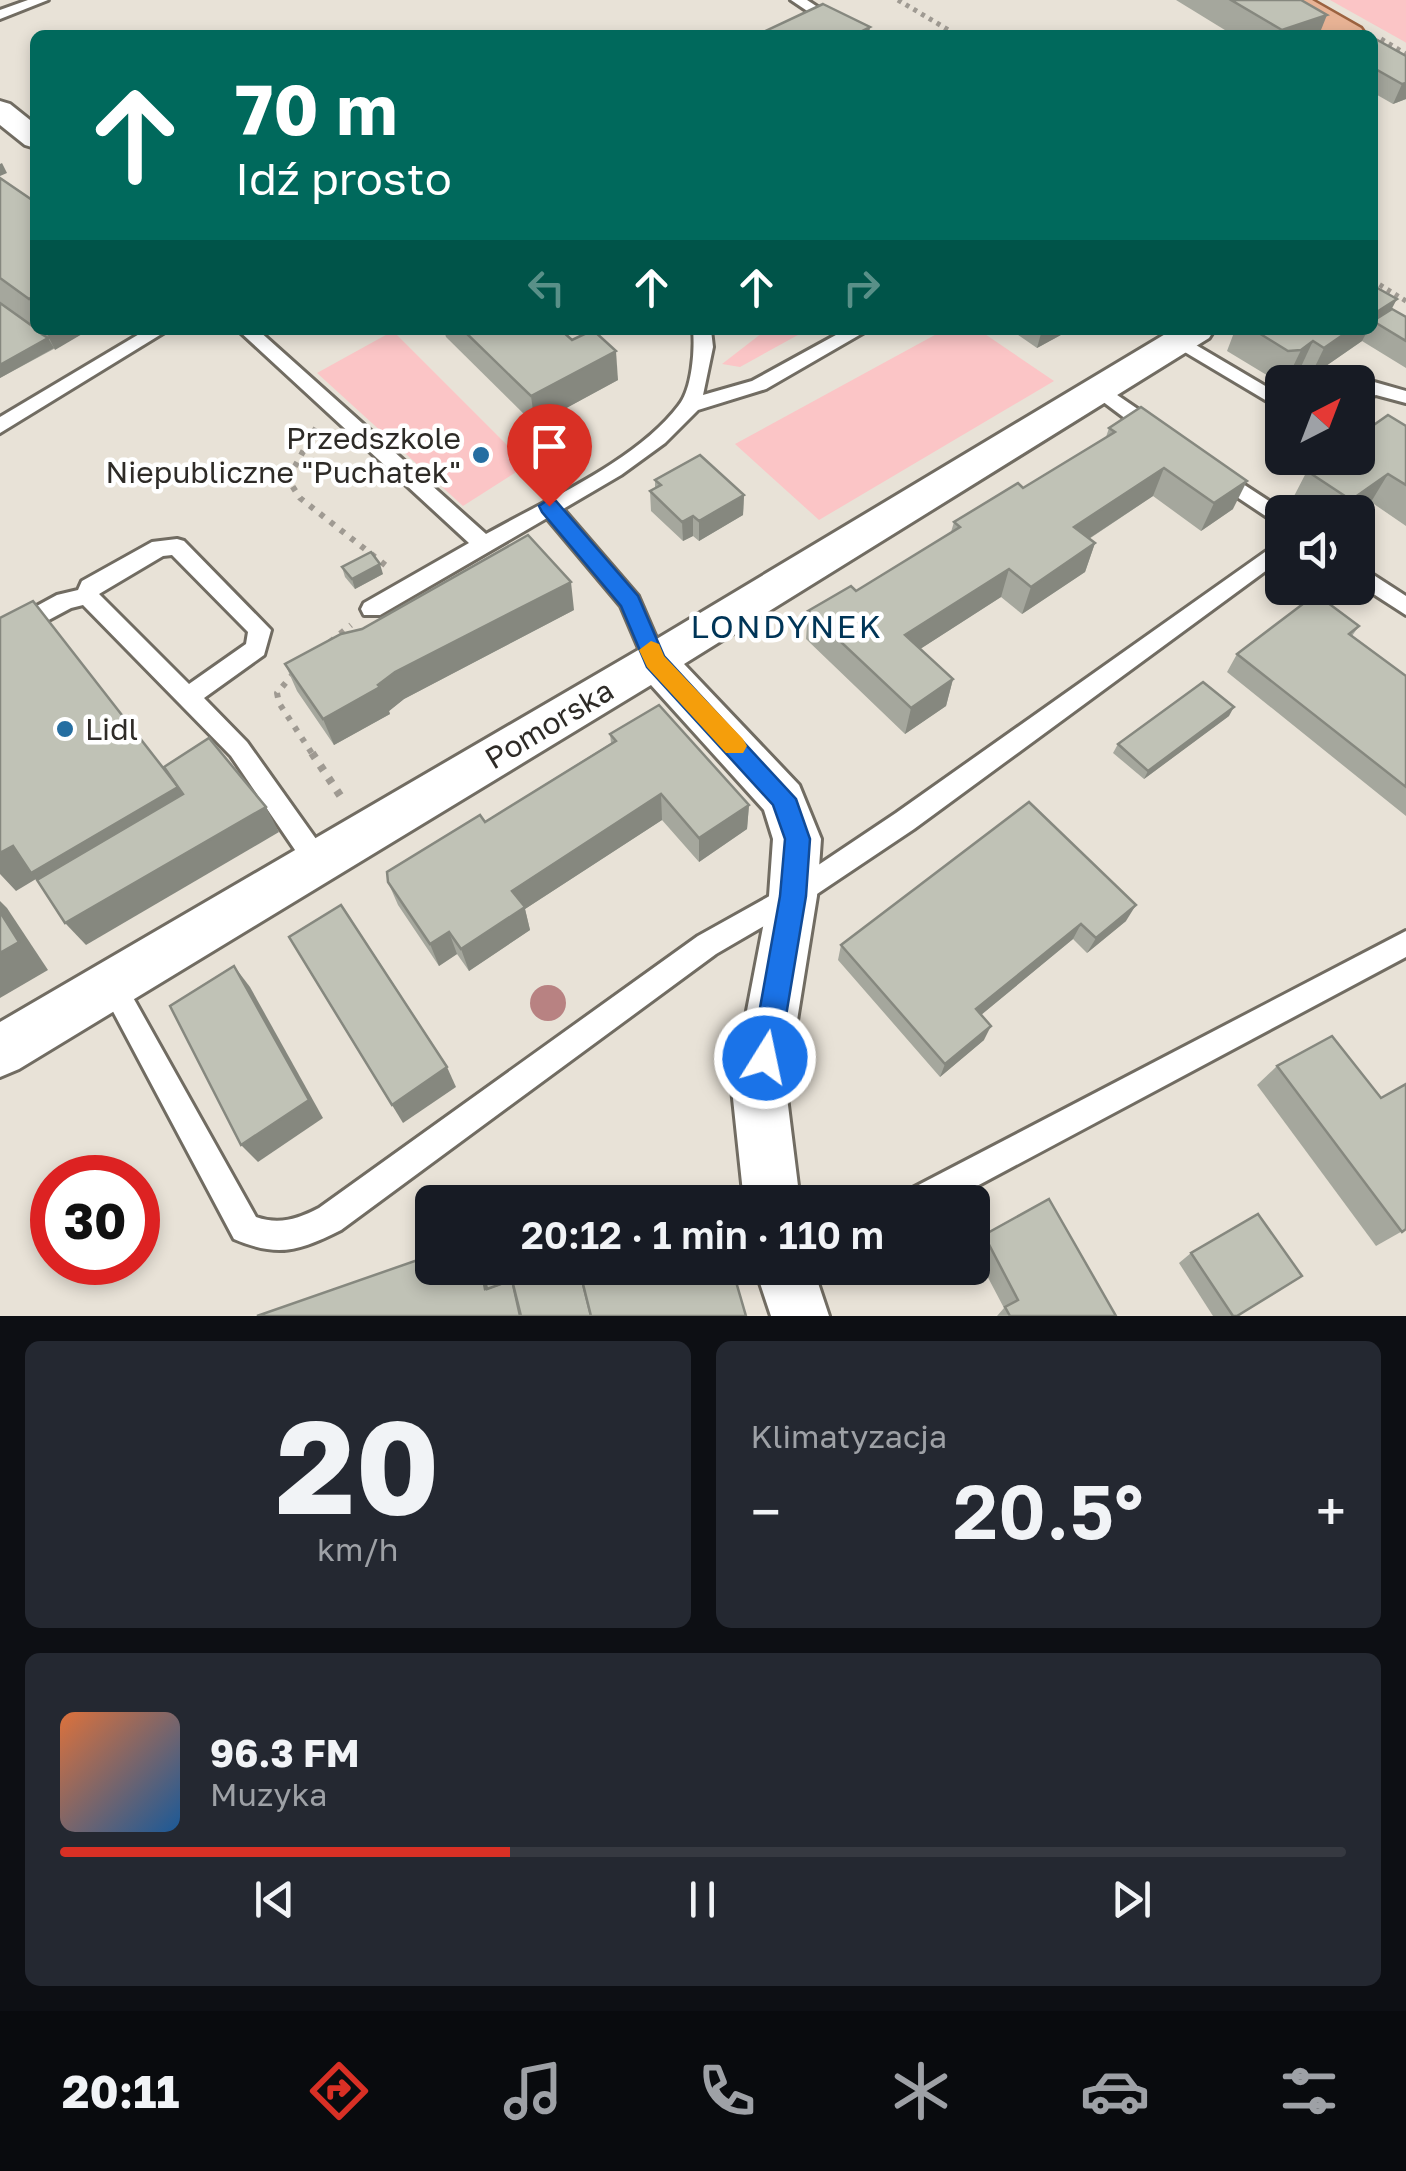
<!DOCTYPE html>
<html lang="pl">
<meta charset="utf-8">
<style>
:root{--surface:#171b24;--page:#242831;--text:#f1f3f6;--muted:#9ea1a6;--line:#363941;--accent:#d93025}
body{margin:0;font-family:"Golos Text",sans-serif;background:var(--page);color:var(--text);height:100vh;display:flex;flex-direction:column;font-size:38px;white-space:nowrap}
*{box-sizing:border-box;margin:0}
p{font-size:32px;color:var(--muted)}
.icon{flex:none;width:55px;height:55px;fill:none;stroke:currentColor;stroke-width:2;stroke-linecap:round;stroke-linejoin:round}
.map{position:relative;height:1316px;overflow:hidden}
.side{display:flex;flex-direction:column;gap:25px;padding:25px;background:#0d0f14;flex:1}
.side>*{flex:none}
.guide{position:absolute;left:30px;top:30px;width:1348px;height:305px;border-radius:15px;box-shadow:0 5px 15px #0003;background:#00695c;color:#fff;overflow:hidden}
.needle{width:65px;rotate:42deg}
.buttons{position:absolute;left:1265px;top:365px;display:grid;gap:20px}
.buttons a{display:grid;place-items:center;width:110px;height:110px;border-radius:15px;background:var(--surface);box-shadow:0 5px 15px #0003;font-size:50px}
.speed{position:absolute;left:30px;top:1155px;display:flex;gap:20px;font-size:50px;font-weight:700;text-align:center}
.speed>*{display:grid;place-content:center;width:130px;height:130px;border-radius:50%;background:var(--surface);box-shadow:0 5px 15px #0003;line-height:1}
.speed .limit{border:15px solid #d22;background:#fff;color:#111}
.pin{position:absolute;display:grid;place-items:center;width:85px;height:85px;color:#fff;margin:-102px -42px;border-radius:50% 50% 50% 0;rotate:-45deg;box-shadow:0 0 10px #0007}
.pin .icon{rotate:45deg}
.me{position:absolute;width:110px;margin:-55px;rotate:10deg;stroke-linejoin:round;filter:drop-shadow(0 0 8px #0008)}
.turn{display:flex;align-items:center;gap:35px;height:210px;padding:0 40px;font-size:45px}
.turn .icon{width:130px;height:130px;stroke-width:2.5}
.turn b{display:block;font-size:70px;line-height:85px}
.lanes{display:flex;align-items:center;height:95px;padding:0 40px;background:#0003;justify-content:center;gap:50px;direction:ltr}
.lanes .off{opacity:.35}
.big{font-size:75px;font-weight:600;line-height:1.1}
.side .tile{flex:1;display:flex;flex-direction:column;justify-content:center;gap:15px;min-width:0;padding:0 35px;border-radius:15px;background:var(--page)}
.side .dial{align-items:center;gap:0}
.dial b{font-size:130px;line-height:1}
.song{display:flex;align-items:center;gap:30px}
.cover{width:120px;height:120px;border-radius:15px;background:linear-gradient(135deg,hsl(20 70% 55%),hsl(210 70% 35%))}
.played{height:10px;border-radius:5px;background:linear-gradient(90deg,var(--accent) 35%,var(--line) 35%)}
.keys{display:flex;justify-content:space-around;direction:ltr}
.heat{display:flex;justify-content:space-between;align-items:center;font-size:55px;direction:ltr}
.side .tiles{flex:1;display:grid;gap:25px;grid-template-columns:1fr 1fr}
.tile:last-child{grid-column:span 2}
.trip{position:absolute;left:415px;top:1185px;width:575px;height:100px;border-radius:15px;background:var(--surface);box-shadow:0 5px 15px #0003;font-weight:600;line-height:100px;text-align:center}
.tabs{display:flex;height:160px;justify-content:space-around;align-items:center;background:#090b0e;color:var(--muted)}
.tabs .icon{width:70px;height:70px}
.tabs .on{color:var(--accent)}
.tabs b{font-size:45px;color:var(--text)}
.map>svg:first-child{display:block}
.green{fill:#fbc5c6}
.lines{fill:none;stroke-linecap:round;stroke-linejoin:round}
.lane-casing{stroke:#716c62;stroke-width:6}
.street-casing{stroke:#716c62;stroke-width:6}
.primary-casing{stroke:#9c6340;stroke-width:5}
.path-far2{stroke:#9f9a92;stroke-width:5;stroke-dasharray:4 5;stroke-linecap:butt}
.path-far1{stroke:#9f9a92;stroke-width:6;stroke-dasharray:5 8;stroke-linecap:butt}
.path{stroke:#9f9a92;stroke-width:8;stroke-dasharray:6 9;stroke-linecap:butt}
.lane{fill:#fff;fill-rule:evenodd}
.street{fill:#fff;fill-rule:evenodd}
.primary{fill:#e8b395;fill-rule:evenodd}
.tree{fill:#b88282}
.wall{fill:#a5a79d}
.shaded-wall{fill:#86887f}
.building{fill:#c0c2b6;stroke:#86887f;stroke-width:2.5}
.route{fill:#1a73e8;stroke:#114b97;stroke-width:2.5}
.slow{fill:#f59e0b}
.poi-dot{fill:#256ea1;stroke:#fff;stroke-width:4}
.labels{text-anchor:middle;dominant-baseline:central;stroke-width:9;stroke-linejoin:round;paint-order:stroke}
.poi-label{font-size:30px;fill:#2e2b27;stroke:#fff;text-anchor:end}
.street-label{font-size:30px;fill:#2e2b27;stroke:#fff}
.neighbourhood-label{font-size:32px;letter-spacing:2.5px;fill:#003557;stroke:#fff}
</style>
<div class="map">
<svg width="1406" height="1316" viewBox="0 0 1406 1316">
<rect width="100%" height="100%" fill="#e8e2d7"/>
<g class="green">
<polygon points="1330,0 1406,0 1406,43 1405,42"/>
<polygon points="766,330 807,330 740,367 722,364"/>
<polygon points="944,330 979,330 1054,381 819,520 735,444"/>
<polygon points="393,331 527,465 463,506 317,373"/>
</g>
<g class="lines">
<defs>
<g id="lane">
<polygon points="28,0 48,0 0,19 0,10"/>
<polygon points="791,0 807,0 860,35 843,35"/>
<polygon points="146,330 168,330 0,433 0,417"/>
<path d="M238,330H258L486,534C546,500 637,461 679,405C692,389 695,350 693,330H711L713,347L703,395L752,381L845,330H868L766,389L698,410L665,443L621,475L563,509L638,596L666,661L663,667H647L621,606L547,518L380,615H364L361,609L364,603L469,543Z"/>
<polygon points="1179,335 1282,396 1282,410 1173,345 1170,341"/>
<polygon points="1374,382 1406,391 1406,403 1376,395 1358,402 1358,388"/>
<polygon points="1101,384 1164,427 1167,432 1164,437 1150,437 1094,395 1092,390"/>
<polygon points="1220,469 1286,512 1282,512 1282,527 1213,481 1210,476"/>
<path d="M177,539L184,541L271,630L264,655L204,698L247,742L326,853L330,861L326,869L317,872L308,869L231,756L83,605L71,608L0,646V626L57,595L78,590L82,581L152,542ZM172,555L248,632L246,644L189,684L99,594L163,556Z"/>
<path d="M1282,540V559L914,829L802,904L716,954L341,1230C299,1251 278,1258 234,1239L99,985L103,976L112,972L121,976L256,1217C279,1225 298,1219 319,1208L698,936L784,888L896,813Z"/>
<polygon points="1358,565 1406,596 1406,615 1358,584"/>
<polygon points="1406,931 1406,957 947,1202 903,1202 907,1191"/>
</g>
<g id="street">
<polygon points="0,101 10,104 35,124 35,148 25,145 0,125"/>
<polygon points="1172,330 1214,330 1209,338 684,664 799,785 821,839 817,896 786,1089 800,1202 744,1202 732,1089 769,896 773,839 764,810 651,685 19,1069 0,1077 0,1022 640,649"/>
<polygon points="755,1268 813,1268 829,1316 771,1316"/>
</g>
<polygon id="primary" points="1270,0 1312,0 1361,28 1366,35 1324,35 1275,7"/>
</defs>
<use href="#lane" class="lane-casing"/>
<use href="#street" class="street-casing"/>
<use href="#primary" class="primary-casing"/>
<g class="path-far2">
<polyline points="898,0 957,35"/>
<polyline points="1381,39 1406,54"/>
<polyline points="1372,280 1406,301"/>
</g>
<g class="path-far1">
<polyline points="316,428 294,468 291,484 300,498 389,568"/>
<polyline points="330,642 351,625"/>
<polyline points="294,673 277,693 279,703 313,755"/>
</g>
<polyline class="path" points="312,753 343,800"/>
<use href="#lane" class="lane"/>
<use href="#street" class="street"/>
<use href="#primary" class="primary"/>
</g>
<circle class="tree" cx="548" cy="1003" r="18"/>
<g class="wall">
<polygon points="1176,0 1301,0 1319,35 1233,35"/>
<polygon points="1372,37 1406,56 1406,99 1393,104 1372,92"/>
<polygon points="0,178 35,202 35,330 89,330 0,378"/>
<polygon points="1372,285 1392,309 1406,317 1406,368 1362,341 1310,377 1299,371 1287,379 1275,380 1227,351 1235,330 1372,330"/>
<polygon points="444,330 561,330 618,380 535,425 446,337"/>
<polygon points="1011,330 1070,330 1037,348"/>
<polygon points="1406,426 1406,526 1371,502 1357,512 1311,512 1292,500 1307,471"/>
<polygon points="1109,428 1233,509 1201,531 1153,496 1089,539 1095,543 1085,572 1022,614 1001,597 920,649 953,679 946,706 905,734 806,639 808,611 856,591 951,532 954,522 1023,488 1106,437"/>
<polygon points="655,480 744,495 743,515 699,541 693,536 683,541 651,511 650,491 655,488"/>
<polygon points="342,567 383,574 355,589 345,577"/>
<polygon points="574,610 404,699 389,711 390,714 334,745 297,691 285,664"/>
<polygon points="1359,626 1352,636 1406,676 1406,816 1227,672 1237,654"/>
<polygon points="1229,716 1144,779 1113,753 1118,744"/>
<polygon points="610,734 749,805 747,829 699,862 662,820 525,909 530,930 469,971 457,954 439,966 398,905 388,882 611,743"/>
<polygon points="1126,921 1087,953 1073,939 981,1015 984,1040 940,1077 838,960 841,945"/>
<polygon points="1277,1066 1406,1229 1376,1246 1257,1085"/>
<polygon points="984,1235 1116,1316 997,1316 1004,1308 973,1249"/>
<polygon points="1191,1253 1237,1316 1213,1316 1179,1263"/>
</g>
<g class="shaded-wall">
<polygon points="1327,15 1319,35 1280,35 1282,30"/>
<polygon points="870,27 869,35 854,35"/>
<polygon points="1406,83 1406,99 1393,104 1402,84"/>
<polygon points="2,163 7,173 0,176 0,164"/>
<polygon points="35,295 35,310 29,299"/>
<polygon points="1397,299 1382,327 1372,321 1372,315"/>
<polygon points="45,330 89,330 55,350"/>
<polygon points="1042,330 1070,330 1037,348"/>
<polygon points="1350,330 1368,330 1362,341 1310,377 1324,348"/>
<polygon points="48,338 54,348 0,378 0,365"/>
<polygon points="1313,341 1299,371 1287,379 1301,350"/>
<polygon points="616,351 618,380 535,425 531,396"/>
<polygon points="1164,468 1153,496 1064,555 1074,527"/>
<polygon points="1388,474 1371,502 1357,512 1344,512 1351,500"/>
<polygon points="1247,481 1233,509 1201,531 1214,503"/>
<polygon points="744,495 743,515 699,541 699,521"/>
<polygon points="693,516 693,536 683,541 682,522"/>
<polygon points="1095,543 1085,572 1022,614 1031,587"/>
<polygon points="380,564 383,574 355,589 352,579"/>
<polygon points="1009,569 1001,597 900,662 905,635"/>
<polygon points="571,582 574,610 404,699 389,711 390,714 334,745 323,719 378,685 395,672"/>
<polygon points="953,679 946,706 905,734 911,708"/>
<polygon points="1234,707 1229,716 1144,779 1148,771"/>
<polygon points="178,787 198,819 58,903 36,879 16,891 0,874 0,853 13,846"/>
<polygon points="661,794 662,820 525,909 530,930 469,971 461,949 512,891"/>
<polygon points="749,805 747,829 699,862 699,838"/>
<polygon points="266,807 279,832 86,945 65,923"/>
<polygon points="0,901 7,908 48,970 0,998"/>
<polygon points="1136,905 1126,921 1087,953 1096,938"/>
<polygon points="1081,924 1073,939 970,1024 976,1009"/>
<polygon points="449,932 457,954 439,966 430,944"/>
<polygon points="234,966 250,987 323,1118 258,1162 241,1145"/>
<polygon points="991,1026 984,1040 940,1077 945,1064"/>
<polygon points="447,1067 456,1087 403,1123 392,1105"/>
</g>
<g class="building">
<polygon points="1231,0 1301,0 1327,15 1282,30"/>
<polygon points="823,4 870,27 854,35 757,35"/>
<polygon points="1372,37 1406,56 1406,83 1402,84 1372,67"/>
<polygon points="0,178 35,202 35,295 29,299 0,278"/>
<polygon points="1372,285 1397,299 1372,315"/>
<polygon points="0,303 35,328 35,330 48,338 0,365"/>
<polygon points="1392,309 1406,317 1406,341 1373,321"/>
<polygon points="463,330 561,330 572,340 593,330 616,351 531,396"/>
<polygon points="1254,330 1350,330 1324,348 1313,341 1301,350 1288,351"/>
<polygon points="1141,407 1247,481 1214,503 1164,468 1074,527 1095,543 1031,587 1009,569 905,635 953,679 911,708 808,611 851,586 856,591 960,527 954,522 1018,483 1023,488 1115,432 1109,428"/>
<polygon points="1388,415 1406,426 1406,485 1388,474 1351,500 1307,471 1327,458 1358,458 1358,436"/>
<polygon points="700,455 744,495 699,521 693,516 682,522 650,491 661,485 655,480"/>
<polygon points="528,535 571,582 395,672 378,685 380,687 323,719 285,664 341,634 362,629"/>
<polygon points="371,552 380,564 352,579 342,567"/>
<polygon points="1316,594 1359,626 1349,634 1406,676 1406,787 1237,654"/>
<polygon points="33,601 178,787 31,873 13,846 0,853 0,618"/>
<polygon points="1203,682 1234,707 1148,771 1118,744"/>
<polygon points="659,705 749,805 699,838 661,794 512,891 525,907 461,949 449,932 430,944 388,882 387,872 480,815 485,822 616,741 610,734"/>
<polygon points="209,738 266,807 65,923 37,880 183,794 164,767"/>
<polygon points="1029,802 1136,905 1096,938 1081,924 976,1009 991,1026 945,1064 841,945"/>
<polygon points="341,905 447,1067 392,1105 289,937"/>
<polygon points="0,912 19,942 0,953"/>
<polygon points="234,966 309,1100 241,1145 170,1006"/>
<polygon points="1332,1036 1381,1098 1406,1084 1406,1229 1402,1232 1277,1066"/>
<polygon points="1049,1199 1116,1316 1010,1316 1005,1307 1018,1300 984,1235"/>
<polygon points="1258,1214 1302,1276 1237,1316 1233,1316 1191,1253"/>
<polygon points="432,1255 432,1268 481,1268 485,1289 512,1280 520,1316 257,1316"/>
<polygon points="482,1268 548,1268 550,1276 579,1268 591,1316 521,1316 512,1280 487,1289"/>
<polygon points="579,1268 732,1268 746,1316 591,1316"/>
</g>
<polygon class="route" points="549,499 556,501 638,596 664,656 796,799 810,839 806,896 779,1058 775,1067 765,1071 755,1067 751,1058 780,896 785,839 773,805 647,667 621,606 542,512 539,506"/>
<polygon class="slow" points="651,641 659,644 664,656 743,739 747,746 743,753 726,753 647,667 639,650"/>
<g class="poi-dot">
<circle cx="481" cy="455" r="10"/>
<circle cx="65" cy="729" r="10"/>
</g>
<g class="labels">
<g class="poi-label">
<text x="461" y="438">Przedszkole<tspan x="461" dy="34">Niepubliczne "Puchatek"</tspan></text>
<text x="85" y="729" text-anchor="start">Lidl</text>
</g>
<g class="street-label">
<text transform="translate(549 724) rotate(-31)">Pomorska</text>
</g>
<g class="neighbourhood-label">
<text x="787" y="626">LONDYNEK</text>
</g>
</g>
</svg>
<div class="buttons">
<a><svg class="needle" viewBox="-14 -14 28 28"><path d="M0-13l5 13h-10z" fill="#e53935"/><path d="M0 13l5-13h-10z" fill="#9ea1a6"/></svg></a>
<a><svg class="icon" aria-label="sound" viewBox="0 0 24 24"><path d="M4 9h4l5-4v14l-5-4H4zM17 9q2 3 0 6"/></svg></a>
</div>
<div class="speed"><div class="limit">30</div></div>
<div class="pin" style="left:549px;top:506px;background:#d93025"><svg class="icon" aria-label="arrive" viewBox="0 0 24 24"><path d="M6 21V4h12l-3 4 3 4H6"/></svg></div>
<svg class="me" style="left:765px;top:1058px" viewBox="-20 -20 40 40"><circle r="17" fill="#1a73e8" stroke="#fff" stroke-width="3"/><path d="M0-11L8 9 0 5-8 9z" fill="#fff"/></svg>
<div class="trip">20:12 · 1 min · 110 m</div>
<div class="guide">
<div class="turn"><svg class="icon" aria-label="ahead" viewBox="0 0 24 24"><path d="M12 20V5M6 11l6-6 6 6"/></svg><div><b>70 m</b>Idź prosto</div></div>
<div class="lanes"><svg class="icon off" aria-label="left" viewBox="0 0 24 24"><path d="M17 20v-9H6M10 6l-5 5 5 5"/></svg><svg class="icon" aria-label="ahead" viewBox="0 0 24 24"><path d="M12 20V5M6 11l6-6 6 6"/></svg><svg class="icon" aria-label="ahead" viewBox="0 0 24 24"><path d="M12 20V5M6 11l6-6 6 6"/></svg><svg class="icon off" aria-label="right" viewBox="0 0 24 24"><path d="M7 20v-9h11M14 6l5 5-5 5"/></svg></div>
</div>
</div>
<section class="side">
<div class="tiles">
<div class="tile dial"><b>20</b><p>km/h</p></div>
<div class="tile"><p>Klimatyzacja</p>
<div class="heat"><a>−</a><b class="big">20.5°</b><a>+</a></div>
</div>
<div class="tile">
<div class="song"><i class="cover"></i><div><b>96.3 FM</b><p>Muzyka</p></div></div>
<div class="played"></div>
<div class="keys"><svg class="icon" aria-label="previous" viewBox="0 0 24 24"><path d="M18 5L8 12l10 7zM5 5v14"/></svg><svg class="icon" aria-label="pause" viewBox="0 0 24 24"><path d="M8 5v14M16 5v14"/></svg><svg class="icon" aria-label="next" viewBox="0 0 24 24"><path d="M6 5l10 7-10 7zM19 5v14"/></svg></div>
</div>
</div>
</section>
<nav class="tabs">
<b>20:11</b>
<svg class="icon on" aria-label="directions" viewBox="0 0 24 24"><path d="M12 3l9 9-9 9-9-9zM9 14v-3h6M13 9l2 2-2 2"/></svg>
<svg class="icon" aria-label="music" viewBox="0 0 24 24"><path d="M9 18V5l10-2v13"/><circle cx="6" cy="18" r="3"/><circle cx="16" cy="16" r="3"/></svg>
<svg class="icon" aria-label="phone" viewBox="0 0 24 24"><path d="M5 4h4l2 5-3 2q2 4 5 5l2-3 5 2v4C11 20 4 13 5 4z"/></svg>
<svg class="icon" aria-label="climate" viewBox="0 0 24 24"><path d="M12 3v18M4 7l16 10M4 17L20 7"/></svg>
<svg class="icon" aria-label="car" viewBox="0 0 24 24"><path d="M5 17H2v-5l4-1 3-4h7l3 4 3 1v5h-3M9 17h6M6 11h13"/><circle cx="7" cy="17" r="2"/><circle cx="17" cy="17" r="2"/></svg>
<svg class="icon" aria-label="filters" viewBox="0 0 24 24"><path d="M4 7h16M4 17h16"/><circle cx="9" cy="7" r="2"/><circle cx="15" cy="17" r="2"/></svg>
</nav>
